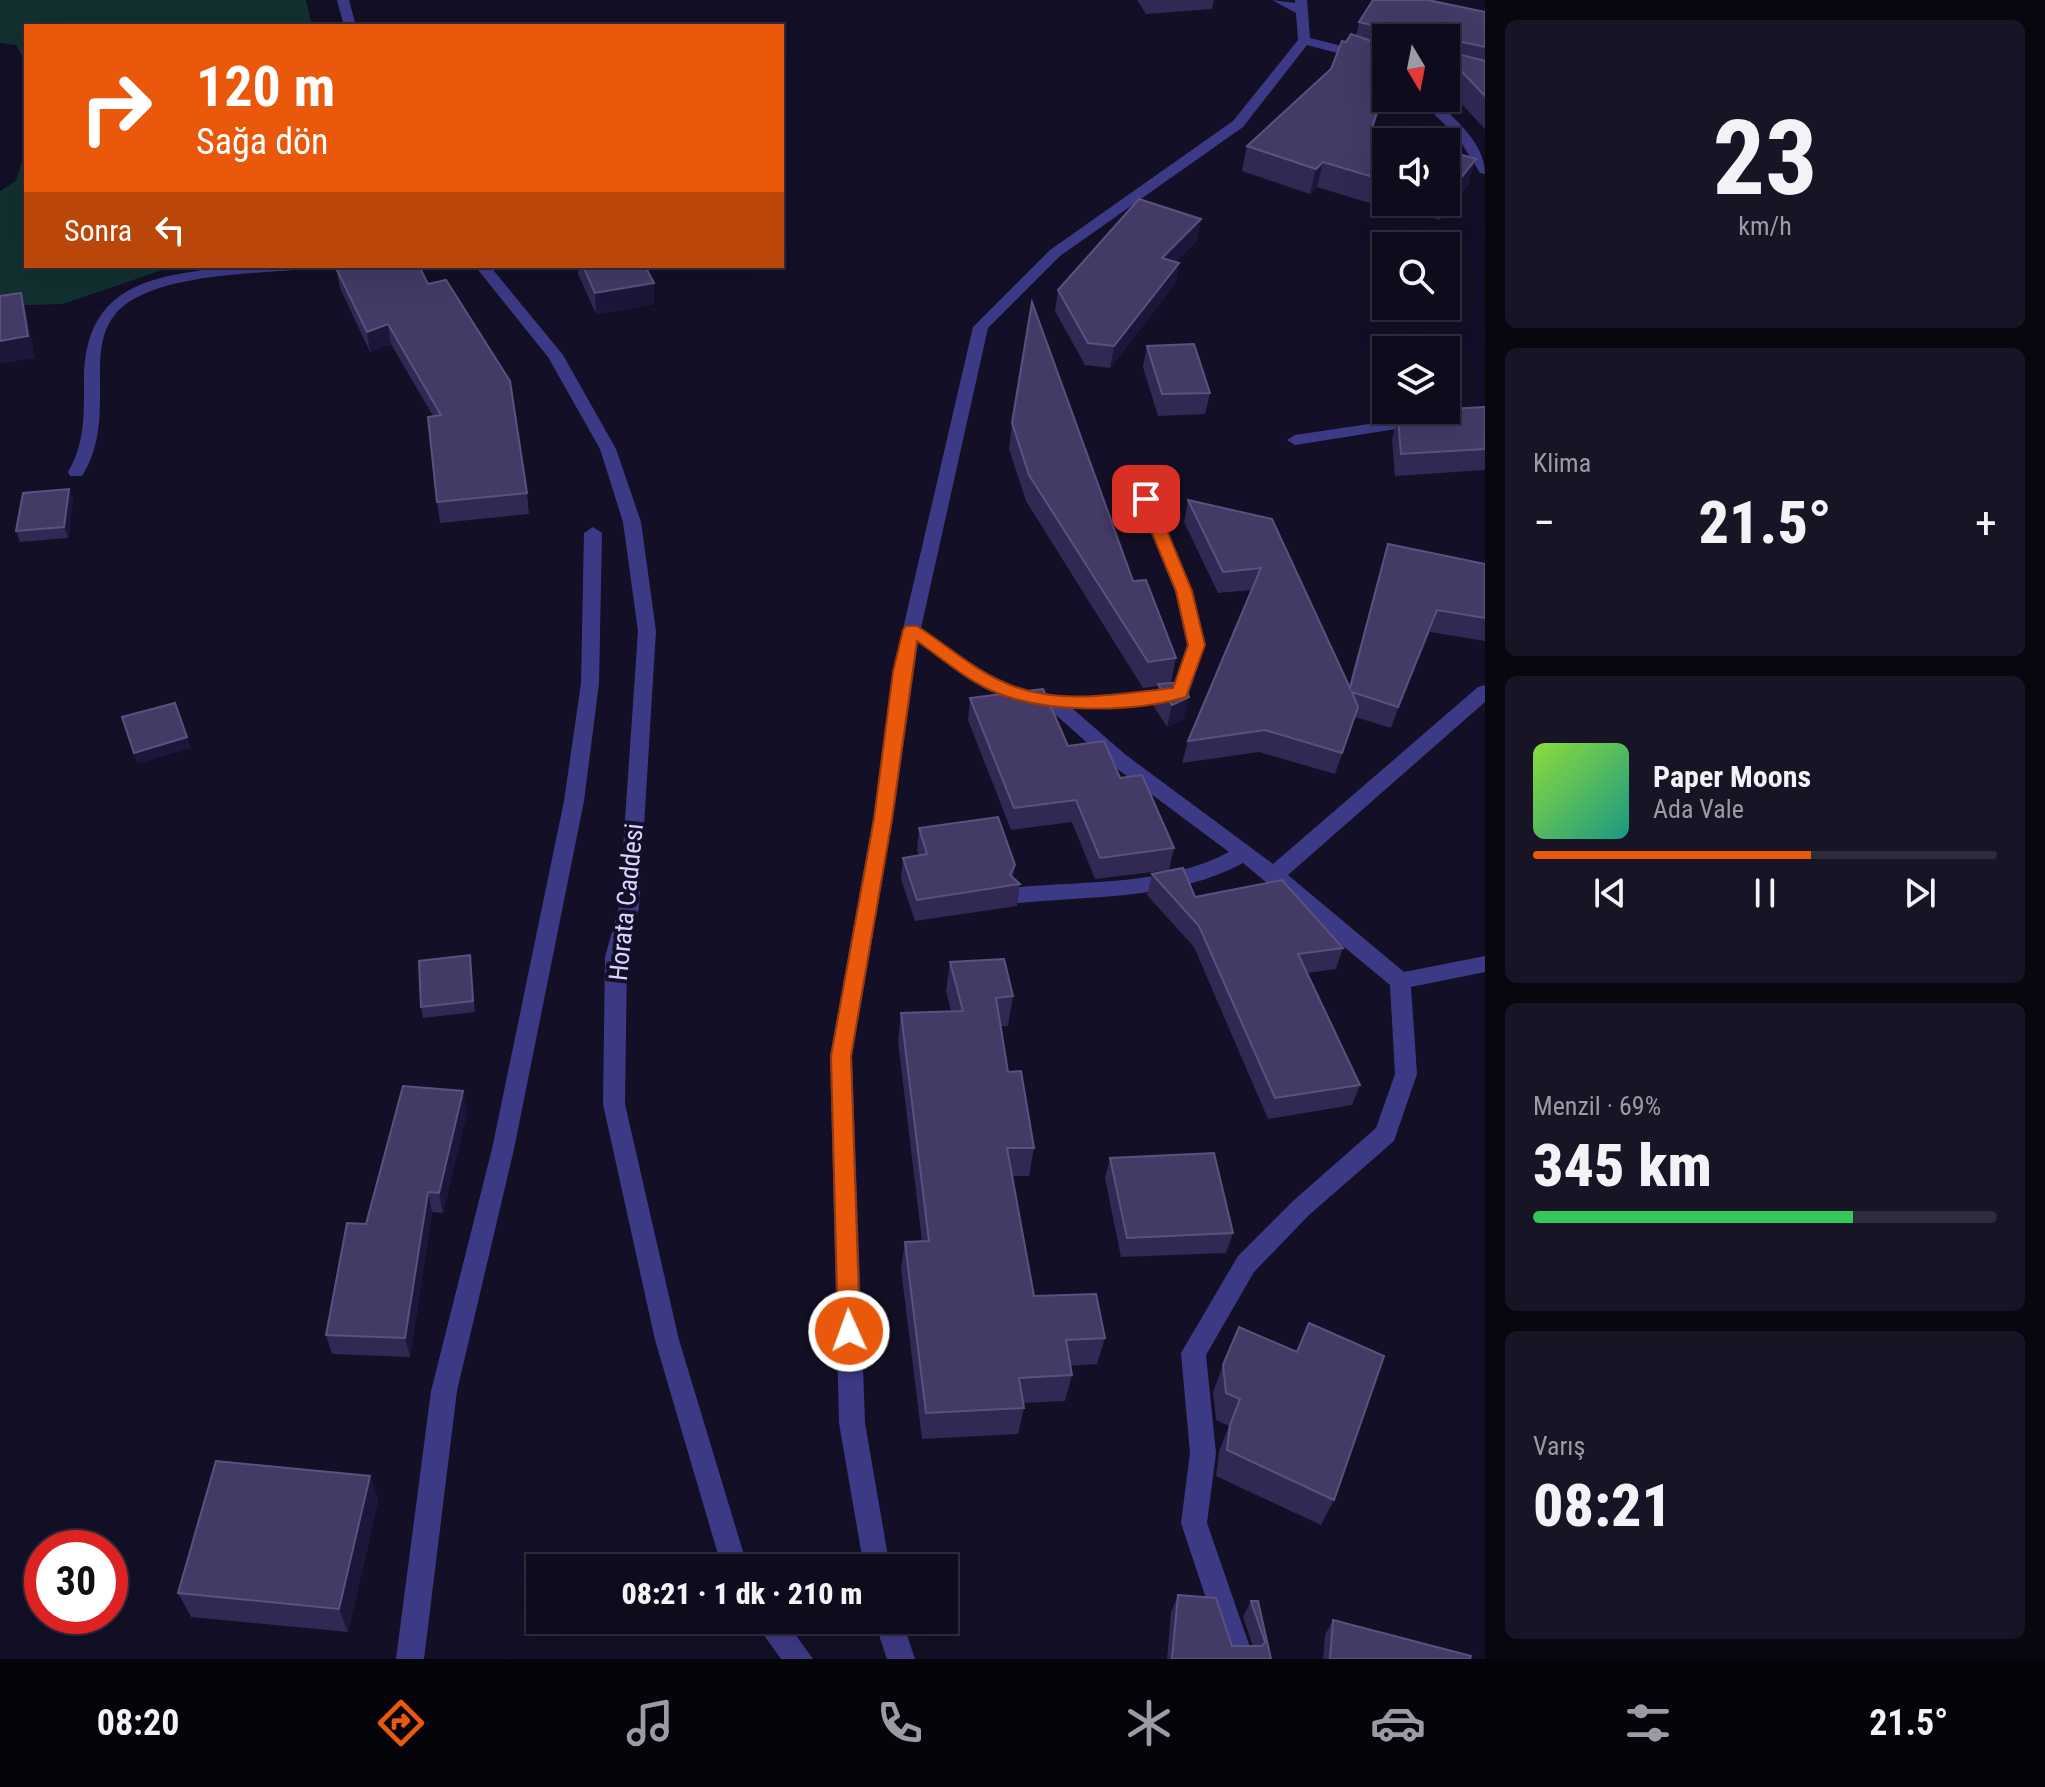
<!DOCTYPE html>
<html lang="tr">
<meta charset="utf-8">
<style>
:root{--surface:#0e0b1c;--page:#171425;--text:#f1f3f6;--muted:#9b9ba3;--line:#2e2b3b;--accent:#ea580c}
body{margin:0;font-family:"Roboto Condensed",sans-serif;background:var(--page);color:var(--text);height:100vh;display:flex;flex-direction:column;font-size:30px;white-space:nowrap}
*{box-sizing:border-box;margin:0}
p{font-size:26px;color:var(--muted)}
.icon{flex:none;width:44px;height:44px;fill:none;stroke:currentColor;stroke-width:2;stroke-linecap:round;stroke-linejoin:round}
.map{position:relative;flex:1;overflow:hidden}
.details{display:flex;flex-direction:column;gap:20px;padding:20px;background:#08060f;width:560px}
.details>*{flex:none}
.guide{position:absolute;left:24px;top:24px;width:760px;height:244px;border-radius:0px;box-shadow:0 8px 32px #0002,0 0 0 2px var(--line);background:#ea580c;color:#fff;overflow:hidden}
.needle{width:52px;rotate:170deg}
.tools{position:absolute;left:1372px;top:24px;display:grid;gap:16px}
.tools a{display:grid;place-items:center;width:88px;height:88px;border-radius:0px;background:var(--surface);box-shadow:0 8px 32px #0002,0 0 0 2px var(--line);font-size:40px}
.speed{position:absolute;left:24px;top:1530px;display:flex;gap:16px;font-size:40px;font-weight:700;text-align:center}
.speed>*{display:grid;place-content:center;width:104px;height:104px;border-radius:50%;background:var(--surface);box-shadow:0 8px 32px #0002,0 0 0 2px var(--line);line-height:1}
.speed .limit{border:12px solid #d22;background:#fff;color:#111}
.pin{position:absolute;display:grid;place-items:center;width:68px;height:68px;color:#fff;margin:-34px;border-radius:16px;box-shadow:0 4px 12px #0006}
.me{position:absolute;width:88px;margin:-44px;rotate:358deg;stroke-linejoin:round;filter:drop-shadow(0 0 6px #0008)}
.turn{display:flex;align-items:center;gap:28px;height:168px;padding:0 40px;font-size:36px}
.turn .icon{width:104px;height:104px;stroke-width:2.5}
.turn b{display:block;font-size:56px;line-height:68px}
.then{display:flex;align-items:center;height:76px;padding:0 40px;background:#0003;gap:16px;font-size:30px}
.big{font-size:60px;font-weight:800;line-height:1.1}
.details .card{flex:1;display:flex;flex-direction:column;justify-content:center;gap:12px;min-width:0;padding:0 28px;border-radius:12px;background:var(--page)}
.details .dial{align-items:center;gap:0}
.dial b{font-size:104px;line-height:1}
.song{display:flex;align-items:center;gap:24px}
.cover{width:96px;height:96px;border-radius:12px;background:linear-gradient(135deg,hsl(90 70% 55%),hsl(170 70% 35%))}
.played{height:8px;border-radius:4px;background:linear-gradient(90deg,var(--accent) 60%,var(--line) 60%)}
.keys{display:flex;justify-content:space-around;direction:ltr}
.heat{display:flex;justify-content:space-between;align-items:center;font-size:44px;direction:ltr}
.charge{height:12px;border-radius:6px;background:linear-gradient(90deg,#34c759 69%,var(--line) 0)}
.trip{position:absolute;left:526px;top:1554px;width:432px;height:80px;border-radius:0px;background:var(--surface);box-shadow:0 8px 32px #0002,0 0 0 2px var(--line);font-weight:800;line-height:80px;text-align:center}
.tabs{display:flex;height:128px;justify-content:space-around;align-items:center;background:#06040b;color:var(--muted)}
.tabs .icon{width:56px;height:56px}
.tabs .on{color:var(--accent)}
.tabs b{font-size:36px;color:var(--text)}
main{display:flex;flex:1;min-height:0}
.map>svg:first-child{display:block}
.green{fill:#12302f}
.lines{fill:none;stroke-linecap:round;stroke-linejoin:round}
.minor{fill:#3d3a85;fill-rule:evenodd}
.wall{fill:#312854}
.shaded-wall{fill:#1d163a}
.building{fill:#433a66;stroke:#5a527e;stroke-width:2}
.route{fill:#ea580c;stroke:#983908;stroke-width:2}
.labels{text-anchor:middle;dominant-baseline:central;stroke-width:8;stroke-linejoin:round;paint-order:stroke}
.street-label{font-size:26px;fill:#d9d4ff;stroke:#130f26}
</style>
<main>
<div class="map">
<svg width="1485" height="1659" viewBox="0 0 1485 1659">
<rect width="100%" height="100%" fill="#130f26"/>
<g class="green">
<polygon points="0,0 306,0 312,26 26,26 26,63 16,45 0,43"/>
<polygon points="26,146 26,266 174,266 63,304 0,306 0,191 16,181"/>
</g>
<g class="lines">
<g class="minor">
<polygon points="337,0 349,0 356,26 344,26"/>
<path d="M1272,0L1295,3V0H1307L1310,38L1374,54L1386,62V71L1364,60L1307,45L1243,127L1060,256L988,328L921,628C952,649 982,674 1017,687C1065,705 1123,694 1173,687L1187,645L1175,591L1137,499L1146,494L1152,495L1193,591L1205,645L1189,693L1180,700L1073,709L1126,755L1273,864L1478,687L1485,685V702L1288,875L1404,972L1485,956V972L1411,987L1417,1074L1394,1141L1309,1215L1254,1272L1206,1355L1216,1453L1207,1523L1254,1659H1226L1181,1523L1190,1453L1181,1353L1238,1256L1293,1201L1376,1128L1395,1074L1390,985L1243,863C1177,899 1093,896 1019,903L1012,901L1009,895L1012,889L1019,887C1087,881 1168,885 1229,852L1112,765L1047,707L1008,698L986,689L918,643L893,819L852,1056L865,1423L890,1568H864L839,1423L830,1056L873,819L893,672L973,327L1050,250L1233,121L1298,40L1296,13Z"/>
<path d="M1418,98H1433C1454,119 1485,142 1485,174L1480,173L1459,139Z"/>
<path d="M239,266H302L295,270C248,274 144,275 114,316C101,332 100,355 100,375C100,411 102,444 82,476H70L68,472C85,444 84,414 84,382C84,281 156,275 239,266Z"/>
<polygon points="475,266 490,266 563,355 616,449 641,522 656,631 639,907 627,957 625,1104 679,1340 748,1568 722,1568 655,1340 603,1104 605,957 619,907 638,631 623,522 600,449 548,357"/>
<polygon points="1422,416 1430,421 1428,424 1295,445 1287,440 1295,435"/>
<polygon points="593,527 602,533 599,683 584,801 514,1149 457,1391 424,1659 396,1659 431,1391 492,1149 564,801 581,683 584,533"/>
<polygon points="753,1620 785,1620 813,1659 781,1659"/>
<polygon points="874,1620 902,1620 915,1659 887,1659"/>
</g>
</g>
<g class="wall">
<polygon points="1137,0 1214,0 1212,9 1146,14"/>
<polygon points="1485,12 1485,129 1446,87 1446,38 1386,38 1386,98 1390,98 1380,108 1373,128 1386,142 1386,202 1446,202 1446,150 1469,184 1440,220 1416,213 1408,215 1317,187 1310,194 1242,171 1247,146 1331,69 1356,36 1359,22"/>
<polygon points="1201,219 1197,240 1175,262 1179,263 1175,284 1110,368 1085,365 1055,311 1058,290"/>
<polygon points="346,266 527,493 529,514 440,523 437,502 433,416 391,344 370,352 340,288 336,268"/>
<polygon points="578,266 645,266 654,304 596,314 578,274"/>
<polygon points="1147,346 1210,393 1205,414 1158,416 1143,367"/>
<polygon points="1485,407 1485,470 1395,476 1392,439 1398,418 1448,413 1449,409"/>
<polygon points="1012,423 1133,581 1176,658 1171,682 1184,719 1167,727 1153,705 1158,686 1143,688 1026,501 1009,449"/>
<polygon points="69,489 73,500 68,538 20,542 16,531"/>
<polygon points="1188,500 1272,519 1349,686 1388,544 1485,564 1485,641 1430,632 1391,728 1355,717 1335,774 1259,752 1182,763 1188,741 1252,590 1218,593 1184,522"/>
<polygon points="970,698 1068,746 1120,778 1174,848 1169,870 1095,879 1072,822 1011,830 968,720"/>
<polygon points="919,828 1015,865 1013,878 1020,884 1017,906 915,921 901,879 903,858 919,856 917,850"/>
<polygon points="1152,874 1195,897 1343,948 1336,969 1307,973 1360,1085 1352,1105 1268,1119 1194,947 1147,895"/>
<polygon points="950,962 1013,996 1008,1026 1001,1026 1008,1072 1034,1148 1029,1176 1012,1176 1034,1296 1105,1338 1097,1364 1070,1366 1072,1375 1065,1401 1023,1403 1024,1408 1018,1434 922,1439 901,1269 905,1242 922,1241 898,1042 901,1013 951,1011 946,991"/>
<polygon points="471,966 475,1012 423,1018 421,1007"/>
<polygon points="467,1112 443,1213 432,1212 410,1357 332,1354 326,1335 366,1224"/>
<polygon points="1110,1158 1233,1233 1226,1253 1121,1257 1105,1178"/>
<polygon points="1309,1323 1334,1500 1321,1525 1216,1476 1219,1451 1229,1426 1216,1420 1213,1392 1223,1365 1297,1352"/>
<polygon points="370,1476 378,1501 348,1632 191,1617 178,1593"/>
<polygon points="1178,1595 1232,1646 1253,1646 1243,1617 1251,1601 1271,1659 1167,1659 1171,1612"/>
<polygon points="1333,1620 1470,1659 1323,1659 1325,1635"/>
</g>
<g class="shaded-wall">
<polygon points="1386,84 1386,98 1390,98 1380,108 1366,153 1372,128"/>
<polygon points="1476,159 1469,184 1440,220 1447,195"/>
<polygon points="1323,162 1317,187 1310,194 1316,169"/>
<polygon points="1412,202 1419,202 1416,213 1408,215"/>
<polygon points="1201,219 1197,240 1158,279 1162,258"/>
<polygon points="1179,263 1175,284 1110,368 1114,346"/>
<polygon points="654,283 654,304 596,314 595,293"/>
<polygon points="21,293 27,314 35,358 0,364 0,341"/>
<polygon points="388,324 391,344 370,352 367,332"/>
<polygon points="69,489 73,500 68,538 64,527"/>
<polygon points="1437,610 1430,632 1391,728 1398,707"/>
<polygon points="1189,697 1184,719 1167,727 1172,705"/>
<polygon points="187,737 191,748 137,764 134,753"/>
<polygon points="463,1091 467,1112 443,1213 439,1193"/>
<polygon points="428,1192 432,1212 410,1357 405,1338"/>
<polygon points="370,1476 378,1501 348,1632 339,1609"/>
</g>
<g class="building">
<polygon points="1373,0 1428,0 1485,12 1485,47 1453,40 1450,43 1450,52 1485,61 1485,96 1446,55 1446,38 1394,38 1394,35 1381,27 1359,22"/>
<polygon points="1351,34 1386,46 1386,84 1372,128 1419,142 1386,142 1386,181 1323,162 1316,169 1247,146 1331,69 1342,41 1346,42"/>
<polygon points="1446,150 1476,159 1447,195 1446,194"/>
<polygon points="1139,199 1201,219 1162,258 1179,263 1114,346 1088,343 1058,290"/>
<polygon points="346,266 419,266 428,284 446,280 510,381 527,493 437,502 428,417 441,415 388,324 367,332 336,268"/>
<polygon points="583,266 645,266 654,283 595,293"/>
<polygon points="21,293 28,336 0,341 0,296"/>
<polygon points="1032,302 1133,581 1146,580 1176,658 1148,662 1029,475 1012,423"/>
<polygon points="1194,344 1210,393 1162,394 1147,346"/>
<polygon points="1485,407 1485,449 1401,454 1398,418 1451,412 1449,409"/>
<polygon points="69,489 64,527 16,531 23,493"/>
<polygon points="1188,500 1272,519 1350,688 1388,544 1485,564 1485,618 1437,610 1398,707 1352,692 1358,707 1342,753 1265,730 1188,741 1261,568 1223,572"/>
<polygon points="1183,682 1189,697 1172,705 1158,684"/>
<polygon points="1043,689 1068,746 1104,741 1120,778 1142,775 1174,848 1100,858 1076,800 1014,808 970,698"/>
<polygon points="175,703 187,737 134,753 122,717"/>
<polygon points="998,817 1015,865 1010,875 1020,884 917,900 903,858 927,854 919,828"/>
<polygon points="1183,868 1195,897 1282,880 1343,948 1298,954 1360,1085 1275,1098 1199,926 1152,874"/>
<polygon points="470,955 473,1001 421,1007 419,961"/>
<polygon points="1004,959 1013,996 996,998 1008,1072 1021,1071 1034,1148 1007,1148 1034,1296 1096,1294 1105,1338 1066,1340 1072,1375 1019,1378 1024,1408 926,1413 905,1242 929,1241 901,1013 963,1011 950,962"/>
<polygon points="403,1086 463,1091 439,1193 428,1192 405,1338 326,1335 347,1223 366,1224"/>
<polygon points="1214,1153 1233,1233 1127,1238 1110,1158"/>
<polygon points="1309,1323 1384,1356 1334,1500 1227,1450 1230,1425 1240,1399 1226,1393 1223,1365 1239,1327 1297,1352"/>
<polygon points="216,1461 370,1476 339,1609 178,1593"/>
<polygon points="1178,1595 1216,1598 1232,1646 1262,1646 1265,1642 1251,1601 1258,1601 1271,1659 1172,1659"/>
<polygon points="1333,1620 1471,1656 1470,1659 1330,1659"/>
</g>
<path class="route" d="M1146,495L1154,499L1192,591L1205,645L1186,697C1132,713 1042,714 990,690C964,678 940,657 917,641L892,819L851,1056L860,1331L857,1338L849,1341L841,1338L838,1331L831,1056L874,819L893,672L903,630L906,626H917C944,643 972,668 1001,681C1055,707 1117,694 1173,688L1188,645L1176,591L1138,499Z"/>
<g class="labels">
<g class="street-label">
<text transform="translate(626 902) rotate(-84)">Horata Caddesi</text>
</g>
</g>
</svg>
<div class="tools">
<a><svg class="needle" viewBox="-14 -14 28 28"><path d="M0-13l5 13h-10z" fill="#e53935"/><path d="M0 13l5-13h-10z" fill="#9b9ba3"/></svg></a>
<a><svg class="icon" aria-label="sound" viewBox="0 0 24 24"><path d="M4 9h4l5-4v14l-5-4H4zM17 9q2 3 0 6"/></svg></a>
<a><svg class="icon" aria-label="search" viewBox="0 0 24 24"><circle cx="10" cy="10" r="6"/><path d="M15 15l6 6"/></svg></a>
<a><svg class="icon" aria-label="layers" viewBox="0 0 24 24"><path d="M12 4l9 5-9 5-9-5zM3 14l9 5 9-5"/></svg></a>
</div>
<div class="speed"><div class="limit">30</div></div>
<div class="pin" style="left:1146px;top:499px;background:#d93025"><svg class="icon" aria-label="arrive" viewBox="0 0 24 24"><path d="M6 21V4h12l-3 4 3 4H6"/></svg></div>
<svg class="me" style="left:849px;top:1331px" viewBox="-20 -20 40 40"><circle r="17" fill="#ea580c" stroke="#fff" stroke-width="3"/><path d="M0-11L8 9 0 5-8 9z" fill="#fff"/></svg>
<div class="trip">08:21 · 1 dk · 210 m</div>
<div class="guide">
<div class="turn"><svg class="icon" aria-label="right" viewBox="0 0 24 24"><path d="M7 20v-9h11M14 6l5 5-5 5"/></svg><div><b>120 m</b>Sağa dön</div></div>
<div class="then">Sonra<svg class="icon" aria-label="left" viewBox="0 0 24 24"><path d="M17 20v-9H6M10 6l-5 5 5 5"/></svg></div>
</div>
</div>
<section class="details">
<div class="card dial"><b>23</b><p>km/h</p></div>
<div class="card"><p>Klima</p>
<div class="heat"><a>−</a><b class="big">21.5°</b><a>+</a></div>
</div>
<div class="card">
<div class="song"><i class="cover"></i><div><b>Paper Moons</b><p>Ada Vale</p></div></div>
<div class="played"></div>
<div class="keys"><svg class="icon" aria-label="previous" viewBox="0 0 24 24"><path d="M18 5L8 12l10 7zM5 5v14"/></svg><svg class="icon" aria-label="pause" viewBox="0 0 24 24"><path d="M8 5v14M16 5v14"/></svg><svg class="icon" aria-label="next" viewBox="0 0 24 24"><path d="M6 5l10 7-10 7zM19 5v14"/></svg></div>
</div>
<div class="card"><p>Menzil · 69%</p><b class="big">345 km</b><div class="charge"></div></div>
<div class="card"><p>Varış</p><b class="big">08:21</b></div>
</section>
</main>
<nav class="tabs">
<b>08:20</b>
<svg class="icon on" aria-label="directions" viewBox="0 0 24 24"><path d="M12 3l9 9-9 9-9-9zM9 14v-3h6M13 9l2 2-2 2"/></svg>
<svg class="icon" aria-label="music" viewBox="0 0 24 24"><path d="M9 18V5l10-2v13"/><circle cx="6" cy="18" r="3"/><circle cx="16" cy="16" r="3"/></svg>
<svg class="icon" aria-label="phone" viewBox="0 0 24 24"><path d="M5 4h4l2 5-3 2q2 4 5 5l2-3 5 2v4C11 20 4 13 5 4z"/></svg>
<svg class="icon" aria-label="climate" viewBox="0 0 24 24"><path d="M12 3v18M4 7l16 10M4 17L20 7"/></svg>
<svg class="icon" aria-label="car" viewBox="0 0 24 24"><path d="M5 17H2v-5l4-1 3-4h7l3 4 3 1v5h-3M9 17h6M6 11h13"/><circle cx="7" cy="17" r="2"/><circle cx="17" cy="17" r="2"/></svg>
<svg class="icon" aria-label="filters" viewBox="0 0 24 24"><path d="M4 7h16M4 17h16"/><circle cx="9" cy="7" r="2"/><circle cx="15" cy="17" r="2"/></svg>
<b>21.5°</b>
</nav>
